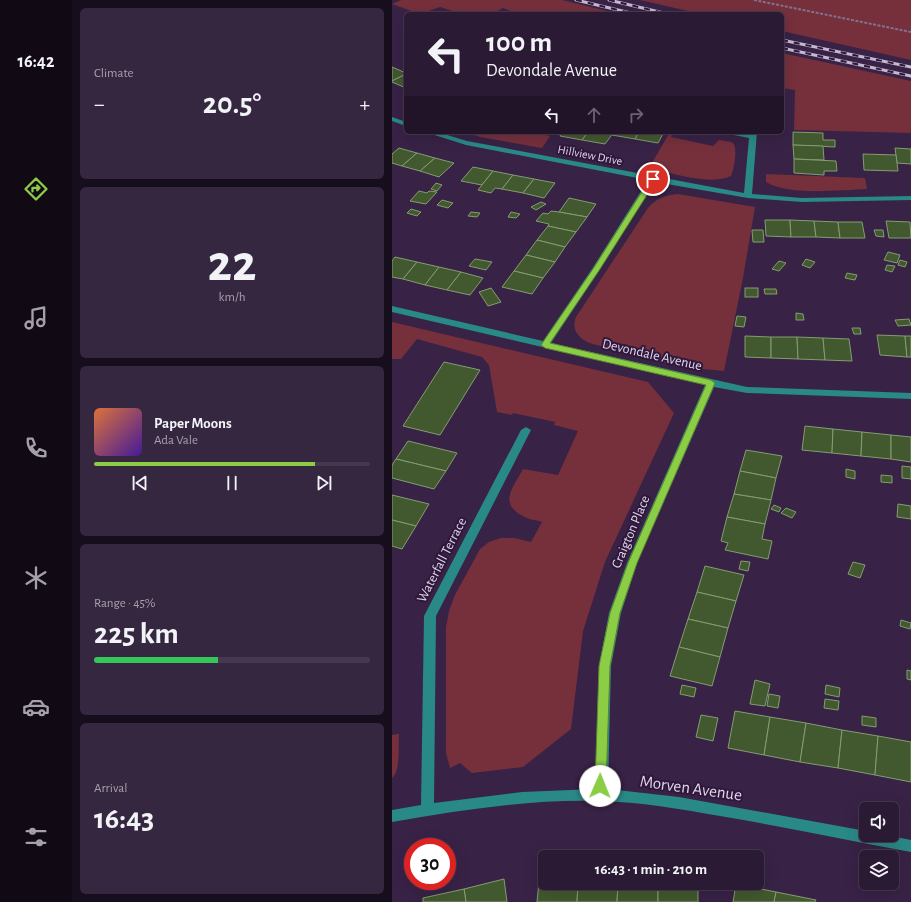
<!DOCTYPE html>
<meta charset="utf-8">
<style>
:root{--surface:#2a1a34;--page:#362740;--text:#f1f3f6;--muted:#a5a1ac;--line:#46384f;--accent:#8bce46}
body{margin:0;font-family:"Alegreya Sans",sans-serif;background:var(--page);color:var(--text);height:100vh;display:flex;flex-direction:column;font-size:15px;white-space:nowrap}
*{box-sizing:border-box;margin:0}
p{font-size:13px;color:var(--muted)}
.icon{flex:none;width:22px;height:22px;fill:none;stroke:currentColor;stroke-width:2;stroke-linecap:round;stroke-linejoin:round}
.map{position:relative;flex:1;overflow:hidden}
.details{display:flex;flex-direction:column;gap:8px;padding:8px;background:#170e1d;width:320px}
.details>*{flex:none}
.guide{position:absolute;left:12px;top:12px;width:380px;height:122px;border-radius:6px;box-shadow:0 4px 16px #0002,0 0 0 1px var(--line);background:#2a1a34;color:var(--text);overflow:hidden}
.fabs{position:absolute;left:467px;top:802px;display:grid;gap:8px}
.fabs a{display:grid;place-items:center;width:40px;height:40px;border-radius:6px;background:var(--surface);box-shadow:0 4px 16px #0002,0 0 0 1px var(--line);font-size:20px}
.speed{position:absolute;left:12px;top:838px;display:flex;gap:8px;font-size:20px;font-weight:700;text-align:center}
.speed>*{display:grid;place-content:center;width:52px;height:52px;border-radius:50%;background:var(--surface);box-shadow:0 4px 16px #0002,0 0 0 1px var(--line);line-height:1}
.speed .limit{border:6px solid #d22;background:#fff;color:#111}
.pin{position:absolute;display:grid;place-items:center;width:34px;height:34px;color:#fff;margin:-17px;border:2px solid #fff;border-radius:50%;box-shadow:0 1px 4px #0007}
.me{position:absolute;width:44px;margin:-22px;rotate:1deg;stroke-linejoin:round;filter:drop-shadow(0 0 3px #0008)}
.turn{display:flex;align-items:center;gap:14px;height:84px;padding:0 16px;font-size:18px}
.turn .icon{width:52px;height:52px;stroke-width:2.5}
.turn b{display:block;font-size:28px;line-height:34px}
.lanes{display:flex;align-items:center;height:38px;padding:0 16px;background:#0003;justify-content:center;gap:20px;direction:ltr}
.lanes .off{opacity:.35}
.big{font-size:30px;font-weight:700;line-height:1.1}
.details .widget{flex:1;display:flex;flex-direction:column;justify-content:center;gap:6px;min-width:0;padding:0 14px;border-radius:6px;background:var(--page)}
.details .dial{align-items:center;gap:0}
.dial b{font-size:52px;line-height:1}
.song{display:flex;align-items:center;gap:12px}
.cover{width:48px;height:48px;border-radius:6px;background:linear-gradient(135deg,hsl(20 70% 55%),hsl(260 70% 35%))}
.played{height:4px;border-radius:2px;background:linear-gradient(90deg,var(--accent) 80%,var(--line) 80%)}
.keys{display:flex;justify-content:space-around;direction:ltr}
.heat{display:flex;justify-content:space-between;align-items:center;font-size:22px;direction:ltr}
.charge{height:6px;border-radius:3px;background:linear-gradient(90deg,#34c759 45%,var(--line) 0)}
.trip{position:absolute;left:146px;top:850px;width:226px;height:40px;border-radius:6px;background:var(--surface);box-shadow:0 4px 16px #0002,0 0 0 1px var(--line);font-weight:700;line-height:40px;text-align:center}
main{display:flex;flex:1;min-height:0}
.tab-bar{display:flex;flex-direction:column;width:72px;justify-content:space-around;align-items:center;background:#110a15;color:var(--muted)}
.tab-bar .icon{width:28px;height:28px}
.tab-bar .active{color:var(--accent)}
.tab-bar b{font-size:18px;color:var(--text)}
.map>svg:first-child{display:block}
.green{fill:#75303c}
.building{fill:#42582f;stroke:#849d71}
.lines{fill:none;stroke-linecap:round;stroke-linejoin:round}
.path{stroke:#83718f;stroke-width:2;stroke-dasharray:3 1.5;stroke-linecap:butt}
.minor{fill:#298986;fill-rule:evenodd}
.rail-casing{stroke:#c7b8d1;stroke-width:3}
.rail{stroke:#2e183b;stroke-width:2;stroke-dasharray:6;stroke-linecap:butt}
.route{fill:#8bce46;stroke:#5a862e}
.labels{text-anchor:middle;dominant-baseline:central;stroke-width:4;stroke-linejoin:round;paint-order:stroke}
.far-street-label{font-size:12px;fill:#e1d3ea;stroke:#2e183b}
.street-label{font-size:14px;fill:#e1d3ea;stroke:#2e183b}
.near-street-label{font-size:17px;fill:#e1d3ea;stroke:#2e183b}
</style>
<main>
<nav class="tab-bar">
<b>16:42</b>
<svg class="icon active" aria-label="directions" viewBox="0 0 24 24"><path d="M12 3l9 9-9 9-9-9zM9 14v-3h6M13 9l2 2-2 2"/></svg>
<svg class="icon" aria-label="music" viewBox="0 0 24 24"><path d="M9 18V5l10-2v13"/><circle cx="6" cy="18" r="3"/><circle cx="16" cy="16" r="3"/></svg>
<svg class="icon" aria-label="phone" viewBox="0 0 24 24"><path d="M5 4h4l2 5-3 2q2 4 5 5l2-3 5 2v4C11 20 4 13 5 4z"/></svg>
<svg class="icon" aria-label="climate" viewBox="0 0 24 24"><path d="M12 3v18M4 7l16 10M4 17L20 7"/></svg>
<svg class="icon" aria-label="car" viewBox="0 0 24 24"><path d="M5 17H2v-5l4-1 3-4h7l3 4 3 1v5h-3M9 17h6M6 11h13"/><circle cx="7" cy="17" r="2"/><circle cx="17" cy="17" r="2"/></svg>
<svg class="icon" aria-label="filters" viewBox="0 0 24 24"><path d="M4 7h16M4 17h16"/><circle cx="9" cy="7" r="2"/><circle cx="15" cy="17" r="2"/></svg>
</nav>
<section class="details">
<div class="widget"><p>Climate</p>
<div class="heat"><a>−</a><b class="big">20.5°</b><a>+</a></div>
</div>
<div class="widget dial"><b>22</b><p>km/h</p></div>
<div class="widget">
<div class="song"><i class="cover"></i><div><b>Paper Moons</b><p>Ada Vale</p></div></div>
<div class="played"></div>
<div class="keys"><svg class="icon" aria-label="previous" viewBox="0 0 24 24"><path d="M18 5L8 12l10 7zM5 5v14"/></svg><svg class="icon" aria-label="pause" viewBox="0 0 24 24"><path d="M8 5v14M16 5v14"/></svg><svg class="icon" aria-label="next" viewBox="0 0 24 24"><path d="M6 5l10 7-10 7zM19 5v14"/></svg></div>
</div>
<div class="widget"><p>Range · 45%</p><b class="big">225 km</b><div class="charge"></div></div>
<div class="widget"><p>Arrival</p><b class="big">16:43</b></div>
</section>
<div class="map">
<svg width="519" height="902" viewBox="0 0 519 902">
<rect width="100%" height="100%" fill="#382246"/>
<g class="green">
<polygon points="9,0 170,0 228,14 127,14 111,8 100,14 70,14 48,7 28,14 0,4"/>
<polygon points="248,0 519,0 519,60 390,31 390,14 309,14"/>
<polygon points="390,53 519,81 519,133 402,130 403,90 390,88"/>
<polygon points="72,132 137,132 158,136 150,148 88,137"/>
<path d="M278,132H282L279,137L321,146L327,140C331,141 338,141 341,143C346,148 342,170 339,176C317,186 281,173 257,168Z"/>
<path d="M374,174L473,178L475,189C447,190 397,196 374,182Z"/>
<path d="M286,194L363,207L351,278L332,371L289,367L197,343C186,337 179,330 184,317L256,208C264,198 274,195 286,194Z"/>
<path d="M0,322L256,382L282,413L213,562L191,631L179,729L131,767L80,773L68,763L58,768L54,753V627L57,611L63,595L88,549L97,542L109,538H122L139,542L150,522C145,520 139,520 135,518C105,505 120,489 131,469L166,475L186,431L162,425L163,422L121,413L120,415L105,412L97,365L90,357L25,339L9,359H0Z"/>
<path d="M7,734C6,745 9,771 0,778V735Z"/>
</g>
<g class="building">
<polygon points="0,67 14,73 14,74 0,81"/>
<polygon points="14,74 14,88 0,82 0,81"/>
<polygon points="170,132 196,132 190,140 168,136"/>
<polygon points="196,132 222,132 213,144 190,140"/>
<polygon points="222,132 247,132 243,139 220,135"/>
<polygon points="247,132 272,132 266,143 243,139"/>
<polygon points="401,132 431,133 431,140 443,140 443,147 401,145"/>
<polygon points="401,145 431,146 432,160 402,159"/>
<polygon points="7,148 25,153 10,166 0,163 0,154"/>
<polygon points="503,148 519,149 519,164 505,163"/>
<polygon points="25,153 43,158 28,171 10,166"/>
<polygon points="471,154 504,155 506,171 472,170"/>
<polygon points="43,158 62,163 47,177 28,171"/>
<polygon points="402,159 444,161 445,171 432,171 432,175 402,173"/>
<polygon points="81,167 101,171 90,185 69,181"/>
<polygon points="101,171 121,175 110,189 103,188 99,193 86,190"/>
<polygon points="121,175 142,179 131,193 110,189"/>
<polygon points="142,179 163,183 152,198 131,193"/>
<polygon points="44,183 50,185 45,191 39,189"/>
<polygon points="27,191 35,193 37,191 45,192 34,204 18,201"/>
<polygon points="177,198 204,204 195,217 167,212"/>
<polygon points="50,200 61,203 56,208 45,205"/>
<polygon points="149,202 154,204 144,210 139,207"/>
<polygon points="19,209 29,212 25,216 15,213"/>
<polygon points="159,211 167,212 195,217 184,232 156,226 157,224 144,221 151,213 156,214"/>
<polygon points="79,212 88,213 85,217 76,216"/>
<polygon points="119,212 128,214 124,218 116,217"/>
<polygon points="373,220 398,220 399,237 374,236"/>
<polygon points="398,220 422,221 424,237 399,237"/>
<polygon points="422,221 446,222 448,238 424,237"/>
<polygon points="494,221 518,222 519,238 497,238"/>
<polygon points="446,222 470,222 473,238 448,238"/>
<polygon points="156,226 184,232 173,247 145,240"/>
<polygon points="360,230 371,230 372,242 361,242"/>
<polygon points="482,230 491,230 492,237 484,236"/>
<polygon points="145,240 173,247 163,262 134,255"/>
<polygon points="496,252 508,255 505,263 492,260"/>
<polygon points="134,255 163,262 151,278 122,271"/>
<polygon points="3,257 25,262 11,279 0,277 0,261"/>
<polygon points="83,259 100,262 94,270 77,266"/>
<polygon points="414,259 423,262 418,268 410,265"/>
<polygon points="508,260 515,262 513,267 506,265"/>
<polygon points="387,261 394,263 387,271 380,269"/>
<polygon points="25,262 47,267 33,285 11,279"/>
<polygon points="495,265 503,266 500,272 493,270"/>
<polygon points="47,267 69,272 55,290 33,285"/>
<polygon points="122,271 151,278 140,294 110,287"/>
<polygon points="69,272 91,278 78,295 55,290"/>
<polygon points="455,273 465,275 463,280 453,278"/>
<polygon points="99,288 109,302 96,306 87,292"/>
<rect x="353" y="288" width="13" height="9"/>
<polygon points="372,289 384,289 385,294 373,294"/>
<polygon points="404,313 411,314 412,320 404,320"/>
<polygon points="345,316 354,317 352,327 343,326"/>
<polygon points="517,319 519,325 506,326 503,320"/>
<polygon points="460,328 468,328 469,334 462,334"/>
<polygon points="485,335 513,336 515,357 488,355"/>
<polygon points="353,336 379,337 379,358 353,357"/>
<polygon points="513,336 519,336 519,357 515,357"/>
<polygon points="379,337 405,337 406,359 379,358"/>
<polygon points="405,337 431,338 433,360 406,359"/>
<polygon points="431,338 457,339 460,361 433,360"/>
<polygon points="52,362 88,370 48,435 11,426"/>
<polygon points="413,426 441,429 440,453 410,450"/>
<polygon points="441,429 470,432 469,456 440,453"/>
<polygon points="470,432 499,435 499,459 469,456"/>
<polygon points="499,435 519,437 519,462 499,459"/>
<polygon points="16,441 65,453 54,471 4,459"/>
<polygon points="354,450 390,456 384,478 348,471"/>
<polygon points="4,459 54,471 42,489 0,478 0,465"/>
<polygon points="510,466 519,467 519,479 510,478"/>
<polygon points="454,469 463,471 463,479 454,477"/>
<polygon points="348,471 384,478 379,500 342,494"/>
<polygon points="489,475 500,476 500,483 489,482"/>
<polygon points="342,494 379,500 373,524 335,517"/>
<polygon points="0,495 37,504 24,526 0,520"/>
<polygon points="506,504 519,506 519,519 505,517"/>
<polygon points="382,505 389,508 387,512 379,509"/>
<polygon points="394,508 404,512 400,518 389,513"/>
<polygon points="335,517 373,524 370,539 380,541 376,559 333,550 336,543 329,541"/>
<polygon points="0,520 24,526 10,549 0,546"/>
<polygon points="349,561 358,562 356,571 347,569"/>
<polygon points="461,562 473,565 468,578 456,574"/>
<polygon points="313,566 352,575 344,601 305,592"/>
<polygon points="305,592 344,601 336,628 296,619"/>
<polygon points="296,619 336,628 328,657 287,647"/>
<polygon points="509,620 519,623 518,629 508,626"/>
<polygon points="287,647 328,657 320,686 278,676"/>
<polygon points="515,670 519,671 519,680 515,679"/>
<polygon points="363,680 378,684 373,706 358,704"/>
<polygon points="290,685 304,688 302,697 288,694"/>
<polygon points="434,685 448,688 447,697 433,694"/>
<polygon points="377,694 388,696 386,708 375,706"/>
<polygon points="433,699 447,701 446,710 432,708"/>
<polygon points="343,711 378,717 372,755 336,748"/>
<polygon points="309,715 326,718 321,741 304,737"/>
<polygon points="470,716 484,718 484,727 470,725"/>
<polygon points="378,717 414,723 408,762 372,755"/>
<polygon points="414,723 450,730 446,768 408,762"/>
<polygon points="450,730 486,736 483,775 446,768"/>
<polygon points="486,736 519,742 519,782 483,775"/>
<polygon points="148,871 153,871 153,883 186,883 185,902 145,902"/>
<polygon points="112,879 115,902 74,902 72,889"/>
<polygon points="186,883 226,883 225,902 185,902"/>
<polygon points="226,883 266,883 266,902 225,902"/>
<rect x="266" y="883" width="40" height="19"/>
<polygon points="344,884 384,892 382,902 341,902"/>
<polygon points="72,889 74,902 31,902 31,898"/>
<polygon points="384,892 424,900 423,902 382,902"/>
</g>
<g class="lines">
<polyline class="path" points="362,0 519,32"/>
<g class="minor">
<polygon points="0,117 14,122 14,126 0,121"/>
<path d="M33,132H45L75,141L352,193L357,138L337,134L333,132L357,133V132H365L360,194L410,198L519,196V200L410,202L356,198L263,182L208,269L159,343L355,387L519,393V399L355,393L322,387L245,563L229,613L219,666L216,789L287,797L474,831V835H495L519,840V852C455,840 392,827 328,816C288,809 248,802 208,801C138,799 69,810 0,822V810L29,805L32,616L129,430L134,427L139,430L44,616L42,803L130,792L203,789L207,666L217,613L235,563L313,385L0,312V306L151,341L200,269L256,180L74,145Z"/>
</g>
<defs>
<g id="rail">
<polyline points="184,0 243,14"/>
<polyline points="217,0 276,14"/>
<polyline points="390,40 519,67"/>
<polyline points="390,48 519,76"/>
</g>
</defs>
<use href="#rail" class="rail-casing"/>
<use href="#rail" class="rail"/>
</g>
<polygon class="route" points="261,177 265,179 208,269 158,343 319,380 323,383 245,563 228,613 218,666 214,786 213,790 208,791 204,790 203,786 207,666 218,613 236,563 314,385 153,348 149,345 201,269 258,179"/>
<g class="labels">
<g class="far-street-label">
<text transform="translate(198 155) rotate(11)">Hillview Drive</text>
</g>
<g class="street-label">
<text transform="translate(260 355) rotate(13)">Devondale Avenue</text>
<text transform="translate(239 532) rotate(-67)">Craigton Place</text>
<text transform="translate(50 560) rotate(-63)">Waterfall Terrace</text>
</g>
<g class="near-street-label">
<text transform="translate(299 788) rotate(8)">Morven Avenue</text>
</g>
</g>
</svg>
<div class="fabs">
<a><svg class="icon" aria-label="sound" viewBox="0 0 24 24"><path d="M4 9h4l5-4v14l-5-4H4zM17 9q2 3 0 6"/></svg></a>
<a><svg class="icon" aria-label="layers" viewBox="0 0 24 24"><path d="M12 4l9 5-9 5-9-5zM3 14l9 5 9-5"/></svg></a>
</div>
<div class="speed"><div class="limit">30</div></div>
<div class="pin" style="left:261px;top:179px;background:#d93025"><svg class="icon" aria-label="arrive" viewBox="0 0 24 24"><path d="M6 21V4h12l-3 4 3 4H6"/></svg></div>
<svg class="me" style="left:208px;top:786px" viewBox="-20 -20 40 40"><circle r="19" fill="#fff"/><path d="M0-13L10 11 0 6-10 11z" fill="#8bce46"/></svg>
<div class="trip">16:43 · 1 min · 210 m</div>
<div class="guide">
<div class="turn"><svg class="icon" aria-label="left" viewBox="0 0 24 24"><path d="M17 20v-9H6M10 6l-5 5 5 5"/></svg><div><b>100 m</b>Devondale Avenue</div></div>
<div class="lanes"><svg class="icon" aria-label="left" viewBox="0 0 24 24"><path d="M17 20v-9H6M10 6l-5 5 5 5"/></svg><svg class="icon off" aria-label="ahead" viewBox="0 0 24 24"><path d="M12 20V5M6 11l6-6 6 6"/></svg><svg class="icon off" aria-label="right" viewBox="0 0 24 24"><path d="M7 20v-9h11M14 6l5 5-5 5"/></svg></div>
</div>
</div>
</main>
